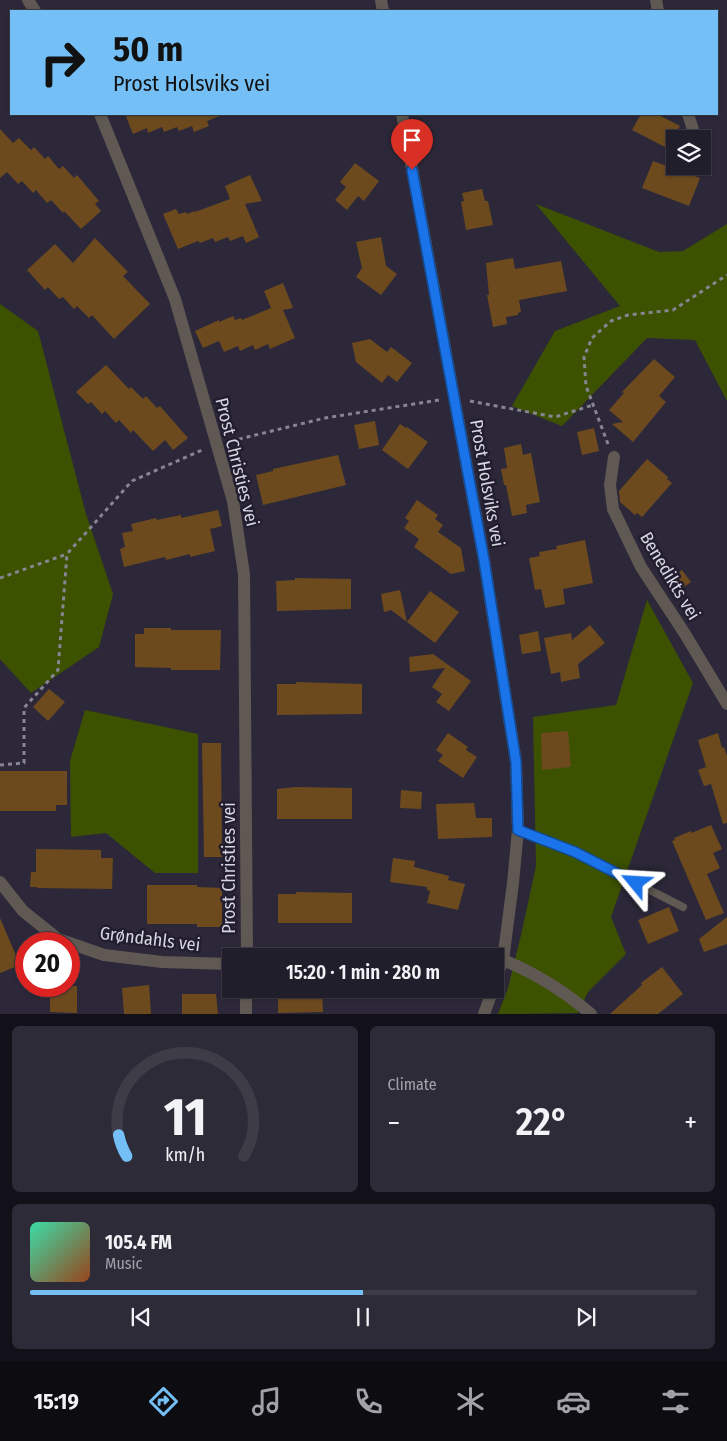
<!DOCTYPE html>
<meta charset="utf-8">
<style>
:root{--surface:#211e2b;--page:#2d2b37;--text:#f1f3f6;--muted:#a2a2a9;--line:#3e3c47;--accent:#74c0f6}
body{margin:0;font-family:"Fira Sans Condensed",sans-serif;background:var(--page);color:var(--text);height:100vh;display:flex;flex-direction:column;font-size:19px;white-space:nowrap}
*{box-sizing:border-box;margin:0}
p{font-size:16px;color:var(--muted)}
.icon{flex:none;width:28px;height:28px;fill:none;stroke:currentColor;stroke-width:2;stroke-linecap:round;stroke-linejoin:round}
.map{position:relative;height:1014px;overflow:hidden}
.details{display:flex;flex-direction:column;gap:12px;padding:12px;background:#121018;flex:1}
.details>*{flex:none}
.hud{position:absolute;left:10px;top:10px;width:708px;height:105px;border-radius:0px;box-shadow:0 1px 4px #0004,0 0 0 1px var(--line);background:#74c0f6;color:#111;overflow:hidden}
.controls{position:absolute;left:666px;top:130px;display:grid;gap:10px}
.controls a{display:grid;place-items:center;width:45px;height:45px;border-radius:0px;background:var(--surface);box-shadow:0 1px 4px #0004,0 0 0 1px var(--line);font-size:25px}
.speed{position:absolute;left:15px;top:932px;display:flex;gap:10px;font-size:25px;font-weight:700;text-align:center}
.speed>*{display:grid;place-content:center;width:65px;height:65px;border-radius:50%;background:var(--surface);box-shadow:0 1px 4px #0004,0 0 0 1px var(--line);line-height:1}
.speed .limit{border:8px solid #d22;background:#fff;color:#111}
.pin{position:absolute;display:grid;place-items:center;width:42px;height:42px;color:#fff;margin:-51px -21px;border-radius:50% 50% 50% 0;rotate:-45deg;box-shadow:0 0 5px #0007}
.pin .icon{rotate:45deg}
.me{position:absolute;width:55px;margin:-28px;rotate:297deg;stroke-linejoin:round;filter:drop-shadow(0 0 4px #0008)}
.turn{display:flex;align-items:center;gap:18px;height:105px;padding:0 20px;font-size:22px}
.turn .icon{width:65px;height:65px;stroke-width:2.5}
.turn b{display:block;font-size:35px;line-height:42px}
.big{font-size:38px;font-weight:600;line-height:1.1}
.details .tile{flex:1;display:flex;flex-direction:column;justify-content:center;gap:8px;min-width:0;padding:0 18px;border-radius:8px;background:var(--page)}
.details .dial{align-items:center;gap:0}
.dial svg{height:130px;overflow:visible;fill:none;stroke:var(--line);stroke-width:7;stroke-linecap:round;text-anchor:middle}
.dial text{fill:var(--text);stroke:none}
.song{display:flex;align-items:center;gap:15px}
.cover{width:60px;height:60px;border-radius:8px;background:linear-gradient(135deg,hsl(160 70% 55%),hsl(20 70% 35%))}
.played{height:5px;border-radius:2px;background:linear-gradient(90deg,var(--accent) 50%,var(--line) 50%)}
.keys{display:flex;justify-content:space-around;direction:ltr}
.heat{display:flex;justify-content:space-between;align-items:center;font-size:28px;direction:ltr}
.details .tiles{flex:1;display:grid;gap:12px;grid-template-columns:1fr 1fr}
.tile:last-child{grid-column:span 2}
.trip{position:absolute;left:222px;top:948px;width:282px;height:50px;border-radius:0px;background:var(--surface);box-shadow:0 1px 4px #0004,0 0 0 1px var(--line);font-weight:600;line-height:50px;text-align:center}
.menu{display:flex;height:80px;justify-content:space-around;align-items:center;background:#0d0c11;color:var(--muted)}
.menu .icon{width:35px;height:35px}
.menu .on{color:var(--accent)}
.menu b{font-size:22px;color:var(--text)}
.map>svg:first-child{display:block}
.green{fill:#3c5200}
.building{fill:#6c4a1e}
.lines{fill:none;stroke-linecap:round;stroke-linejoin:round}
.path{stroke:#888592;stroke-width:3;stroke-dasharray:4 4;stroke-linecap:butt}
.lane{stroke:#605953;stroke-width:8}
.street{stroke:#605953;stroke-width:12}
.route-casing{stroke:#114b97;stroke-width:12}
.route{stroke:#1a73e8;stroke-width:9}
.labels{text-anchor:middle;dominant-baseline:central;stroke-width:5;stroke-linejoin:round;paint-order:stroke}
.street-label{font-size:18px;fill:#d7d5e0;stroke:#221e2f}
</style>
<div class="map">
<svg width="727" height="1014" viewBox="0 0 727 1014">
<rect width="100%" height="100%" fill="#2c2839"/>
<g class="green">
<polygon points="536,204 659,252 683,251 727,224 727,401 695,340 647,338 562,426 512,406 555,331 620,306"/>
<polygon points="0,304 38,331 86,514 113,594 99,647 31,693 0,659"/>
<polygon points="647,600 693,683 611,917 626,954 588,992 578,1013 498,1014 508,988 521,935 536,866 533,717 616,705"/>
<polygon points="85,710 198,734 198,873 155,873 106,833 71,837 70,761"/>
</g>
<g class="building">
<polygon points="125,114 221,114 222,115 207,121 209,126 194,132 192,126 179,131 177,127 164,132 162,127 148,133 147,128 133,134"/>
<polygon points="641,114 657,114 680,126 667,148 632,130"/>
<polygon points="0,129 13,143 19,138 31,150 34,147 45,159 48,156 59,169 63,166 74,178 77,175 99,201 95,204 101,211 81,229 64,211 63,213 51,200 47,203 36,190 33,193 22,181 18,184 7,172 0,178"/>
<polygon points="653,161 700,178 689,206 642,188"/>
<polygon points="355,163 379,181 364,201 358,196 347,210 335,200 346,187 340,182"/>
<polygon points="250,175 262,201 245,204 259,237 246,243 243,236 230,241 228,237 215,242 213,238 200,243 198,241 178,249 163,214 176,209 179,214 186,212 187,214 195,211 195,212 230,199 225,186"/>
<polygon points="482,189 485,201 488,201 493,225 466,230 461,202 464,201 462,193"/>
<polygon points="381,237 386,266 397,274 381,295 356,277 362,268 356,242"/>
<polygon points="95,238 128,272 123,276 150,304 114,339 92,315 89,318 77,306 74,309 63,297 59,299 48,287 45,290 27,270 55,244 73,263"/>
<polygon points="513,258 515,269 561,261 567,291 519,300 521,312 518,313 518,315 506,317 507,324 493,327 487,295 489,295 486,263"/>
<polygon points="283,283 293,308 283,310 295,338 270,349 268,344 255,350 253,345 240,351 238,346 224,352 219,341 203,348 195,331 219,320 219,322 233,316 235,320 241,318 242,320 271,308 264,291"/>
<polygon points="370,339 387,352 391,347 412,363 397,382 388,375 382,383 356,362 352,343"/>
<polygon points="654,359 675,377 659,396 666,402 633,442 612,424 623,422 609,410 624,393 622,392"/>
<polygon points="106,365 129,389 131,387 143,399 146,396 157,408 160,406 188,438 173,450 165,440 153,451 133,430 131,433 119,420 116,423 105,411 102,414 91,402 88,404 76,392"/>
<polygon points="375,421 379,445 359,449 354,425"/>
<polygon points="400,424 406,428 407,427 428,442 408,469 382,450"/>
<polygon points="594,428 599,451 582,455 577,432"/>
<polygon points="521,444 523,455 531,453 540,502 526,505 527,513 512,516 506,485 504,485 501,469 507,468 504,448"/>
<polygon points="338,455 346,485 263,505 256,475 273,471 273,469"/>
<polygon points="647,459 668,477 667,479 672,483 642,517 637,513 635,515 620,502 619,491"/>
<polygon points="417,500 438,515 435,519 443,525 438,532 461,548 465,571 451,574 414,547 419,539 404,528 409,521 405,518"/>
<polygon points="218,510 222,526 210,529 215,551 190,557 190,554 166,560 165,557 124,567 120,549 125,547 122,533 133,531 131,524 156,518 157,520 181,515 181,518"/>
<polygon points="585,540 593,583 563,589 565,604 545,608 541,589 535,590 529,558 540,556 539,552 557,549 556,546"/>
<polygon points="682,570 691,582 675,593 667,581"/>
<polygon points="295,578 351,579 351,609 277,611 276,581 295,580"/>
<polygon points="400,590 407,622 391,610 384,612 381,594"/>
<polygon points="430,591 459,612 435,643 407,622"/>
<polygon points="590,625 605,643 578,664 580,678 561,682 560,672 551,674 544,638 571,633 572,640"/>
<polygon points="144,628 171,628 171,630 221,630 220,670 171,670 171,668 135,667 135,634 144,634"/>
<polygon points="538,631 541,651 522,654 519,635"/>
<polygon points="433,654 471,681 449,711 436,702 442,694 432,687 445,668 410,672 409,657"/>
<polygon points="296,682 362,684 362,714 277,715 277,684 296,684"/>
<polygon points="49,689 65,702 48,721 33,707"/>
<polygon points="568,731 571,767 542,770 541,733"/>
<polygon points="448,733 468,747 466,750 477,757 463,778 438,761 443,755 436,750"/>
<polygon points="718,733 722,748 724,747 727,756 727,823 723,824 711,784 704,786 698,770 706,767 698,740"/>
<polygon points="202,743 221,743 222,857 204,857"/>
<polygon points="0,771 67,771 67,805 56,805 56,811 0,811"/>
<polygon points="296,787 352,788 352,819 277,819 277,789"/>
<polygon points="401,790 422,792 421,809 400,808"/>
<polygon points="474,803 476,818 492,818 492,837 438,839 436,804"/>
<polygon points="711,825 722,849 713,853 720,868 707,874 724,913 706,920 672,841 675,840 674,838 691,831 691,833"/>
<polygon points="36,849 101,850 101,858 113,858 112,889 37,888 37,887 30,887 31,872 36,872"/>
<polygon points="393,858 415,861 414,867 449,876 448,880 465,884 458,910 427,903 430,891 427,890 427,887 390,882"/>
<polygon points="147,885 197,885 197,887 222,888 222,927 197,927 197,924 147,924"/>
<polygon points="296,892 352,893 352,923 278,923 278,894 296,894"/>
<polygon points="669,907 679,931 648,944 638,920"/>
<polygon points="727,917 727,944 704,952 699,939"/>
<polygon points="0,918 20,965 0,973"/>
<polygon points="662,967 683,994 658,1014 610,1014 642,985 641,983"/>
<polygon points="149,985 151,1014 124,1014 122,988"/>
<polygon points="50,986 77,986 77,1013 50,1012"/>
<polygon points="278,989 322,989 323,1012 278,1013"/>
<polygon points="182,994 216,994 218,1014 182,1014"/>
</g>
<g class="lines">
<g class="path">
<polyline points="470,401 555,417 593,405"/>
<polyline points="231,441 325,418 439,400"/>
<polyline points="608,444 586,386 584,357 592,338 611,321 628,315 673,310 727,275"/>
<polyline points="0,578 67,554"/>
<polyline points="0,765 24,763 24,708 58,670 67,554 132,481 202,450"/>
</g>
<polyline class="lane" points="518,830 575,852 683,907"/>
<g class="street">
<polyline points="28,0 35,11"/>
<polyline points="381,0 383,11"/>
<polyline points="656,0 658,11"/>
<polyline points="100,114 175,299 233,501 244,574 247,956"/>
<polyline points="402,114 484,560 516,762 518,830 513,883 503,960 496,979"/>
<polyline points="688,114 696,139"/>
<polyline points="614,457 610,485 613,509 641,567 685,634 727,704"/>
<polyline points="0,882 23,911 58,939 104,955 162,962 231,964"/>
<path d="M503,960C535,973 564,991 591,1014"/>
<polyline points="246,1014 246,989"/>
<polyline points="484,1014 493,989"/>
</g>
</g>
<g class="lines">
<defs>
<polyline id="route" points="412,170 484,560 513,743 516,762 518,830 575,852 636,883"/>
</defs>
<use href="#route" class="route-casing"/>
<use href="#route" class="route"/>
</g>
<g class="labels">
<g class="street-label">
<text transform="translate(237 462) rotate(76)">Prost Christies vei</text>
<text transform="translate(487 483) rotate(80)">Prost Holsviks vei</text>
<text transform="translate(670 576) rotate(59)">Benedikts vei</text>
<text transform="translate(229 868) rotate(-90)">Prost Christies vei</text>
<text transform="translate(150 939) rotate(7)">Grøndahls vei</text>
</g>
</g>
</svg>
<div class="controls">
<a><svg class="icon" aria-label="layers" viewBox="0 0 24 24"><path d="M12 4l9 5-9 5-9-5zM3 14l9 5 9-5"/></svg></a>
</div>
<div class="speed"><div class="limit">20</div></div>
<div class="pin" style="left:412px;top:170px;background:#d93025"><svg class="icon" aria-label="arrive" viewBox="0 0 24 24"><path d="M6 21V4h12l-3 4 3 4H6"/></svg></div>
<svg class="me" style="left:636px;top:883px" viewBox="-20 -20 40 40"><path d="M0-17L14 15 0 8-14 15z" fill="#1a73e8" stroke="#fff" stroke-width="4"/></svg>
<div class="trip">15:20 · 1 min · 280 m</div>
<div class="hud">
<div class="turn"><svg class="icon" aria-label="right" viewBox="0 0 24 24"><path d="M7 20v-9h11M14 6l5 5-5 5"/></svg><div><b>50 m</b>Prost Holsviks vei</div></div>
</div>
</div>
<section class="details">
<div class="tiles">
<div class="tile dial"><svg viewBox="0 0 100 80">
<path d="M14 69A42 42 0 1 1 86 69"/>
<path d="M14 69A42 42 0 0 1 9 56" stroke="#74c0f6"/>
<text x="50" y="56" font-size="32" font-weight="700">11</text>
<text x="50" y="72" font-size="11">km/h</text>
</svg></div>
<div class="tile"><p>Climate</p>
<div class="heat"><a>−</a><b class="big">22°</b><a>+</a></div>
</div>
<div class="tile">
<div class="song"><i class="cover"></i><div><b>105.4 FM</b><p>Music</p></div></div>
<div class="played"></div>
<div class="keys"><svg class="icon" aria-label="previous" viewBox="0 0 24 24"><path d="M18 5L8 12l10 7zM5 5v14"/></svg><svg class="icon" aria-label="pause" viewBox="0 0 24 24"><path d="M8 5v14M16 5v14"/></svg><svg class="icon" aria-label="next" viewBox="0 0 24 24"><path d="M6 5l10 7-10 7zM19 5v14"/></svg></div>
</div>
</div>
</section>
<nav class="menu">
<b>15:19</b>
<svg class="icon on" aria-label="directions" viewBox="0 0 24 24"><path d="M12 3l9 9-9 9-9-9zM9 14v-3h6M13 9l2 2-2 2"/></svg>
<svg class="icon" aria-label="music" viewBox="0 0 24 24"><path d="M9 18V5l10-2v13"/><circle cx="6" cy="18" r="3"/><circle cx="16" cy="16" r="3"/></svg>
<svg class="icon" aria-label="phone" viewBox="0 0 24 24"><path d="M5 4h4l2 5-3 2q2 4 5 5l2-3 5 2v4C11 20 4 13 5 4z"/></svg>
<svg class="icon" aria-label="climate" viewBox="0 0 24 24"><path d="M12 3v18M4 7l16 10M4 17L20 7"/></svg>
<svg class="icon" aria-label="car" viewBox="0 0 24 24"><path d="M5 17H2v-5l4-1 3-4h7l3 4 3 1v5h-3M9 17h6M6 11h13"/><circle cx="7" cy="17" r="2"/><circle cx="17" cy="17" r="2"/></svg>
<svg class="icon" aria-label="filters" viewBox="0 0 24 24"><path d="M4 7h16M4 17h16"/><circle cx="9" cy="7" r="2"/><circle cx="15" cy="17" r="2"/></svg>
</nav>
